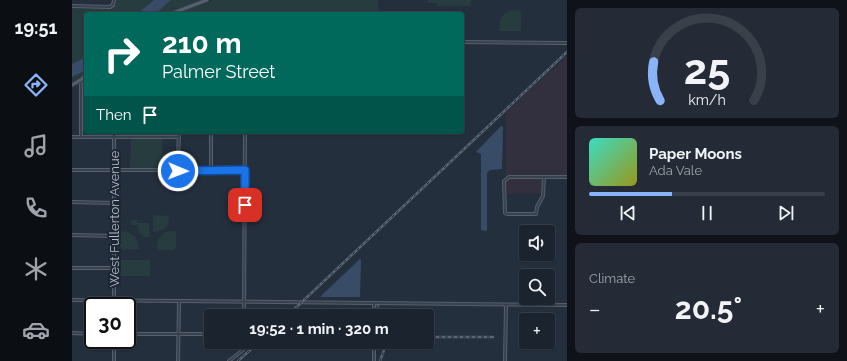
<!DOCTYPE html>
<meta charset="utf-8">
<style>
:root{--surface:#1b232e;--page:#242b36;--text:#f1f3f6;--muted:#a0a4aa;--line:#39404a;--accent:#8ab4f8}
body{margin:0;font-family:Raleway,sans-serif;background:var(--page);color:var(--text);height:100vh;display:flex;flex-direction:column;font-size:15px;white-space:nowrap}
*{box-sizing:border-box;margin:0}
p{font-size:13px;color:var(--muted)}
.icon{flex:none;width:22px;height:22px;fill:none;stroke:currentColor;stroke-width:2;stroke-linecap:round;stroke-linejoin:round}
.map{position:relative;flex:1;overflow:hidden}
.panel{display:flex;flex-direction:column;gap:8px;padding:8px;background:#0f1319;width:280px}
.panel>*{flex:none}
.top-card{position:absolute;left:12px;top:12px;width:380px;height:122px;border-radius:4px;box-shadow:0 1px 3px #0004,0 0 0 1px var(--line);background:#00695c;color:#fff;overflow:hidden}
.fabs{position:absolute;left:447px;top:225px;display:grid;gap:8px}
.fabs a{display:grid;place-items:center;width:36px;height:36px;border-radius:4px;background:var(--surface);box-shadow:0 1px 3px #0004,0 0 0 1px var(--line);font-size:20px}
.speed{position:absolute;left:12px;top:297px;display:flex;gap:8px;font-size:20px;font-weight:700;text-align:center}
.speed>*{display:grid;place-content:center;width:52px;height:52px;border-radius:50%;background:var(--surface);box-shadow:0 1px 3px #0004,0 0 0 1px var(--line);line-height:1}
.speed .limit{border:2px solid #111;border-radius:6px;background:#fff;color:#111}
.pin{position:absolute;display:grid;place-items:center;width:34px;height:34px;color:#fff;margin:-17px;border-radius:8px;box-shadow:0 2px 6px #0006}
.me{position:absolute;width:44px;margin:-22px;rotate:91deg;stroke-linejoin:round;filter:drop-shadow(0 0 3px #0008)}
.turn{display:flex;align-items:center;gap:14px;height:84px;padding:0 12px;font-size:18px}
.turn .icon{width:52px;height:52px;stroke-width:2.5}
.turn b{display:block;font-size:28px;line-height:34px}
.then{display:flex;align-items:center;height:38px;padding:0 12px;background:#0003;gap:8px;font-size:15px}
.big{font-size:30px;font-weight:700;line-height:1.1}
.panel .card{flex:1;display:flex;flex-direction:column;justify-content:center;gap:6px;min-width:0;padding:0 14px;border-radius:6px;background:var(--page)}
.panel .dial{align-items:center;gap:0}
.dial svg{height:104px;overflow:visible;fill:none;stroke:var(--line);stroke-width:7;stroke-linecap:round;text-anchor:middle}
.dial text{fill:var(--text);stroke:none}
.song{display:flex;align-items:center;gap:12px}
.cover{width:48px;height:48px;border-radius:6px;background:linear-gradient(135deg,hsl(170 70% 55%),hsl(60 70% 35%))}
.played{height:4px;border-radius:2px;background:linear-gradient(90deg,var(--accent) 35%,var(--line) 35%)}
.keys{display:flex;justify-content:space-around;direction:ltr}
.heat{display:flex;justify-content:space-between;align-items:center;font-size:22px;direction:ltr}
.trip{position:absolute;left:132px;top:309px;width:230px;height:40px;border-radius:4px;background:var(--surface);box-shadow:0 1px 3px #0004,0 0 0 1px var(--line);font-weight:700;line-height:40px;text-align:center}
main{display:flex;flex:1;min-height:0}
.dock{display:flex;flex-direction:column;width:72px;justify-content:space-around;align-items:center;background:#0b0e12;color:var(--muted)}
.dock .icon{width:28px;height:28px}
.dock .active{color:var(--accent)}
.dock b{font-size:18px;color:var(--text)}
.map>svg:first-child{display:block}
.medical{fill:#32303f}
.green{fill:#263c3f}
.water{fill:#394c67}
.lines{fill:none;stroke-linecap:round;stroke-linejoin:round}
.minor-casing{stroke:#565f6c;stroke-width:4}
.major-casing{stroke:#414a57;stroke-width:4.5}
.minor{stroke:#38414e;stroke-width:2}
.major{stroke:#56606e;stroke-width:2.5}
.rail-casing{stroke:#5a6575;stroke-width:2.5}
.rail{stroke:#1d2633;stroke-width:1;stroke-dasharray:3;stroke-linecap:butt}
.route-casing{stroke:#114b97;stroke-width:10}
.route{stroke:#1a73e8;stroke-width:7}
.labels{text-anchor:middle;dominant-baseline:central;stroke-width:4;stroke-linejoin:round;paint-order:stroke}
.street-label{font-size:13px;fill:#b4bcc9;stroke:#1d2633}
</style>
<main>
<nav class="dock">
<b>19:51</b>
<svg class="icon active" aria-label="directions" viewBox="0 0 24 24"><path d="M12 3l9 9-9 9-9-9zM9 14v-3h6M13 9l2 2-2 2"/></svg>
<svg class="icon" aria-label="music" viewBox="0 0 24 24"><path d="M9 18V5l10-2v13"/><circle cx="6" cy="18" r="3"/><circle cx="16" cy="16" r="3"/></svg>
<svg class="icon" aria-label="phone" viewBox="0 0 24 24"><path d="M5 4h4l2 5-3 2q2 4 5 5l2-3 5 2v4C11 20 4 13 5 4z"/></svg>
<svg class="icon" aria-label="climate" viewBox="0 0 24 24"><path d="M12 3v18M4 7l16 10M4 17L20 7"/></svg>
<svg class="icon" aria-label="car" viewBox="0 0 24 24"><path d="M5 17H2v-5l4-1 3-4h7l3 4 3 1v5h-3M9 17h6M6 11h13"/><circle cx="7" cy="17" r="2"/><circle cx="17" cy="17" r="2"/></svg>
</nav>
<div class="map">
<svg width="495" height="361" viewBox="0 0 495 361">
<rect width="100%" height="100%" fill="#242f3e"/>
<polygon class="medical" points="495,56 495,176 470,176 470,194 434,194 434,112"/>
<g class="green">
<polygon points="43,0 129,0 91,14 14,14 14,72 0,82 0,8 39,8 43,5"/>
<polygon points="142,0 306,0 306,14 103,14"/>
<polygon points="356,0 399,0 399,5 397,6 365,6 365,3 356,3"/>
<path d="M442,10L449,11V30L448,31H428C426,21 430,11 442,10Z"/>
<polygon points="59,138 90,138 90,154 105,154 105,168 103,169 58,169"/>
<path d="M83,215L97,216C97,227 92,232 81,232V216Z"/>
<polygon points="59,220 65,220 65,223 77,223 78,237 72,237 68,234 65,225 59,225"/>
<path d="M48,231C61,232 66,237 67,249L51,250L48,246Z"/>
<path d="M97,231H104V247L102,250H85C85,240 87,234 97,231Z"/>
<rect x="49" y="260" width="29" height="16"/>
</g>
<g class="water">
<polygon points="82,0 99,0 83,14 65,14"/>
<polygon points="14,57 14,70 0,77 0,64"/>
<polygon points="429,126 431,127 430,169 418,170 415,173 415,230 414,231 409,230 409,154 404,152"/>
<polygon points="288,259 289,260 288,297 249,297 250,295"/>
</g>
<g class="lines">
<defs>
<g id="minor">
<polyline points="0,6 38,7 41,5 42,0"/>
<polyline points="390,42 495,43"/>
<polyline points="8,80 9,84 9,137"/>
<polyline points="0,137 107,137"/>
<polyline points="0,170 173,170"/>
<polyline points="139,171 139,132"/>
<path d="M472,177L471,196L465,207L464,214H435L433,213L432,181L437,177C456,177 476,177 495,177"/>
<polyline points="104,188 105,186 107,132"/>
<polyline points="0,202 42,203"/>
<polyline points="0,235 42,236"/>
<polyline points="0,268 42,268"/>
<polyline points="0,300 495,305"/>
<polyline points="42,306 42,132"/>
<polyline points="172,316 173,132"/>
<polyline points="302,316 302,304"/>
<polyline points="0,333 21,334"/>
<polyline points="55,334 139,334"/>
<polyline points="42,361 42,340"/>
<polyline points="106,361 107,302"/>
<polyline points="157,361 171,350 172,342"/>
<polyline points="302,361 302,342"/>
<polyline points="433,361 434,305"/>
</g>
<g id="major">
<polyline points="98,14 135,0"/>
<polyline points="10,79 14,74"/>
<polyline points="0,85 14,77"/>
</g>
</defs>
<use href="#minor" class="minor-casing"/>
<use href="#major" class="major-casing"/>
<use href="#minor" class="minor"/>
<use href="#major" class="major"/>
<defs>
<g id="rail">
<polyline points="306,306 307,316"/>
<polyline points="215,316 495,52"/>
<polyline points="355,337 421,337"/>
<polyline points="166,361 187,342"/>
<polyline points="308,361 312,350 319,342"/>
</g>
</defs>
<use href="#rail" class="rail-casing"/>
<use href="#rail" class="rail"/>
</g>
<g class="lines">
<defs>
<polyline id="route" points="106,171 173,170 173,205"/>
</defs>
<use href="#route" class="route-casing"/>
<use href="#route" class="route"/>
</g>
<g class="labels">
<g class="street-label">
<text transform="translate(42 219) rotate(-90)">West Fullerton Avenue</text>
</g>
</g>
</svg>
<div class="fabs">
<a><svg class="icon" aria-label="sound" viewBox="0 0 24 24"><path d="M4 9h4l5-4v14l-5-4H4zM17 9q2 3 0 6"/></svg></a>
<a><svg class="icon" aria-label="search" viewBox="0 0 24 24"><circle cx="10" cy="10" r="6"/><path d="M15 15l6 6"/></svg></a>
<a>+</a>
</div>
<div class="speed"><div class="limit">30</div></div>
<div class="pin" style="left:173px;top:205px;background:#d93025"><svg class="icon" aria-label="arrive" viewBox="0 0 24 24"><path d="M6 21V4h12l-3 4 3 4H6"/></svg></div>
<svg class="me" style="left:106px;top:171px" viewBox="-20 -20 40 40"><circle r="17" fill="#1a73e8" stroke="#fff" stroke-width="3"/><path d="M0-11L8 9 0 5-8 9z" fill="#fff"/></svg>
<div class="trip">19:52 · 1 min · 320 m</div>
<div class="top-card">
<div class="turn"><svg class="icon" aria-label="right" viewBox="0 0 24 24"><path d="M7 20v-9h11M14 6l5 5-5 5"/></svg><div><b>210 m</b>Palmer Street</div></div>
<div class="then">Then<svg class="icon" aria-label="arrive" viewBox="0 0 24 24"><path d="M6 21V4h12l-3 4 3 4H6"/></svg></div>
</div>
</div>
<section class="panel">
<div class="card dial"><svg viewBox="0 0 100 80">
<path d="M14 69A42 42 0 1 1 86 69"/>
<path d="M14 69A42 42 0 0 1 9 39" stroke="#8ab4f8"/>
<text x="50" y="56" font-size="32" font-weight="700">25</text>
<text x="50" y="72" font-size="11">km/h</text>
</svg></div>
<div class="card">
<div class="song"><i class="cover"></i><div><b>Paper Moons</b><p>Ada Vale</p></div></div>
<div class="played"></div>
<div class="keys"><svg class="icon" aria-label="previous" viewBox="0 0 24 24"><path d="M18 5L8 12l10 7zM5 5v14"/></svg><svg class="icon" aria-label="pause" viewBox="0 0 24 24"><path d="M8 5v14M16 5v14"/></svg><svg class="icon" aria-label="next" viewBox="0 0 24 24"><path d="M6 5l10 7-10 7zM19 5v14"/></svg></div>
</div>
<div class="card"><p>Climate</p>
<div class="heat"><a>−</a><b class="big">20.5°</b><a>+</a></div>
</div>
</section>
</main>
